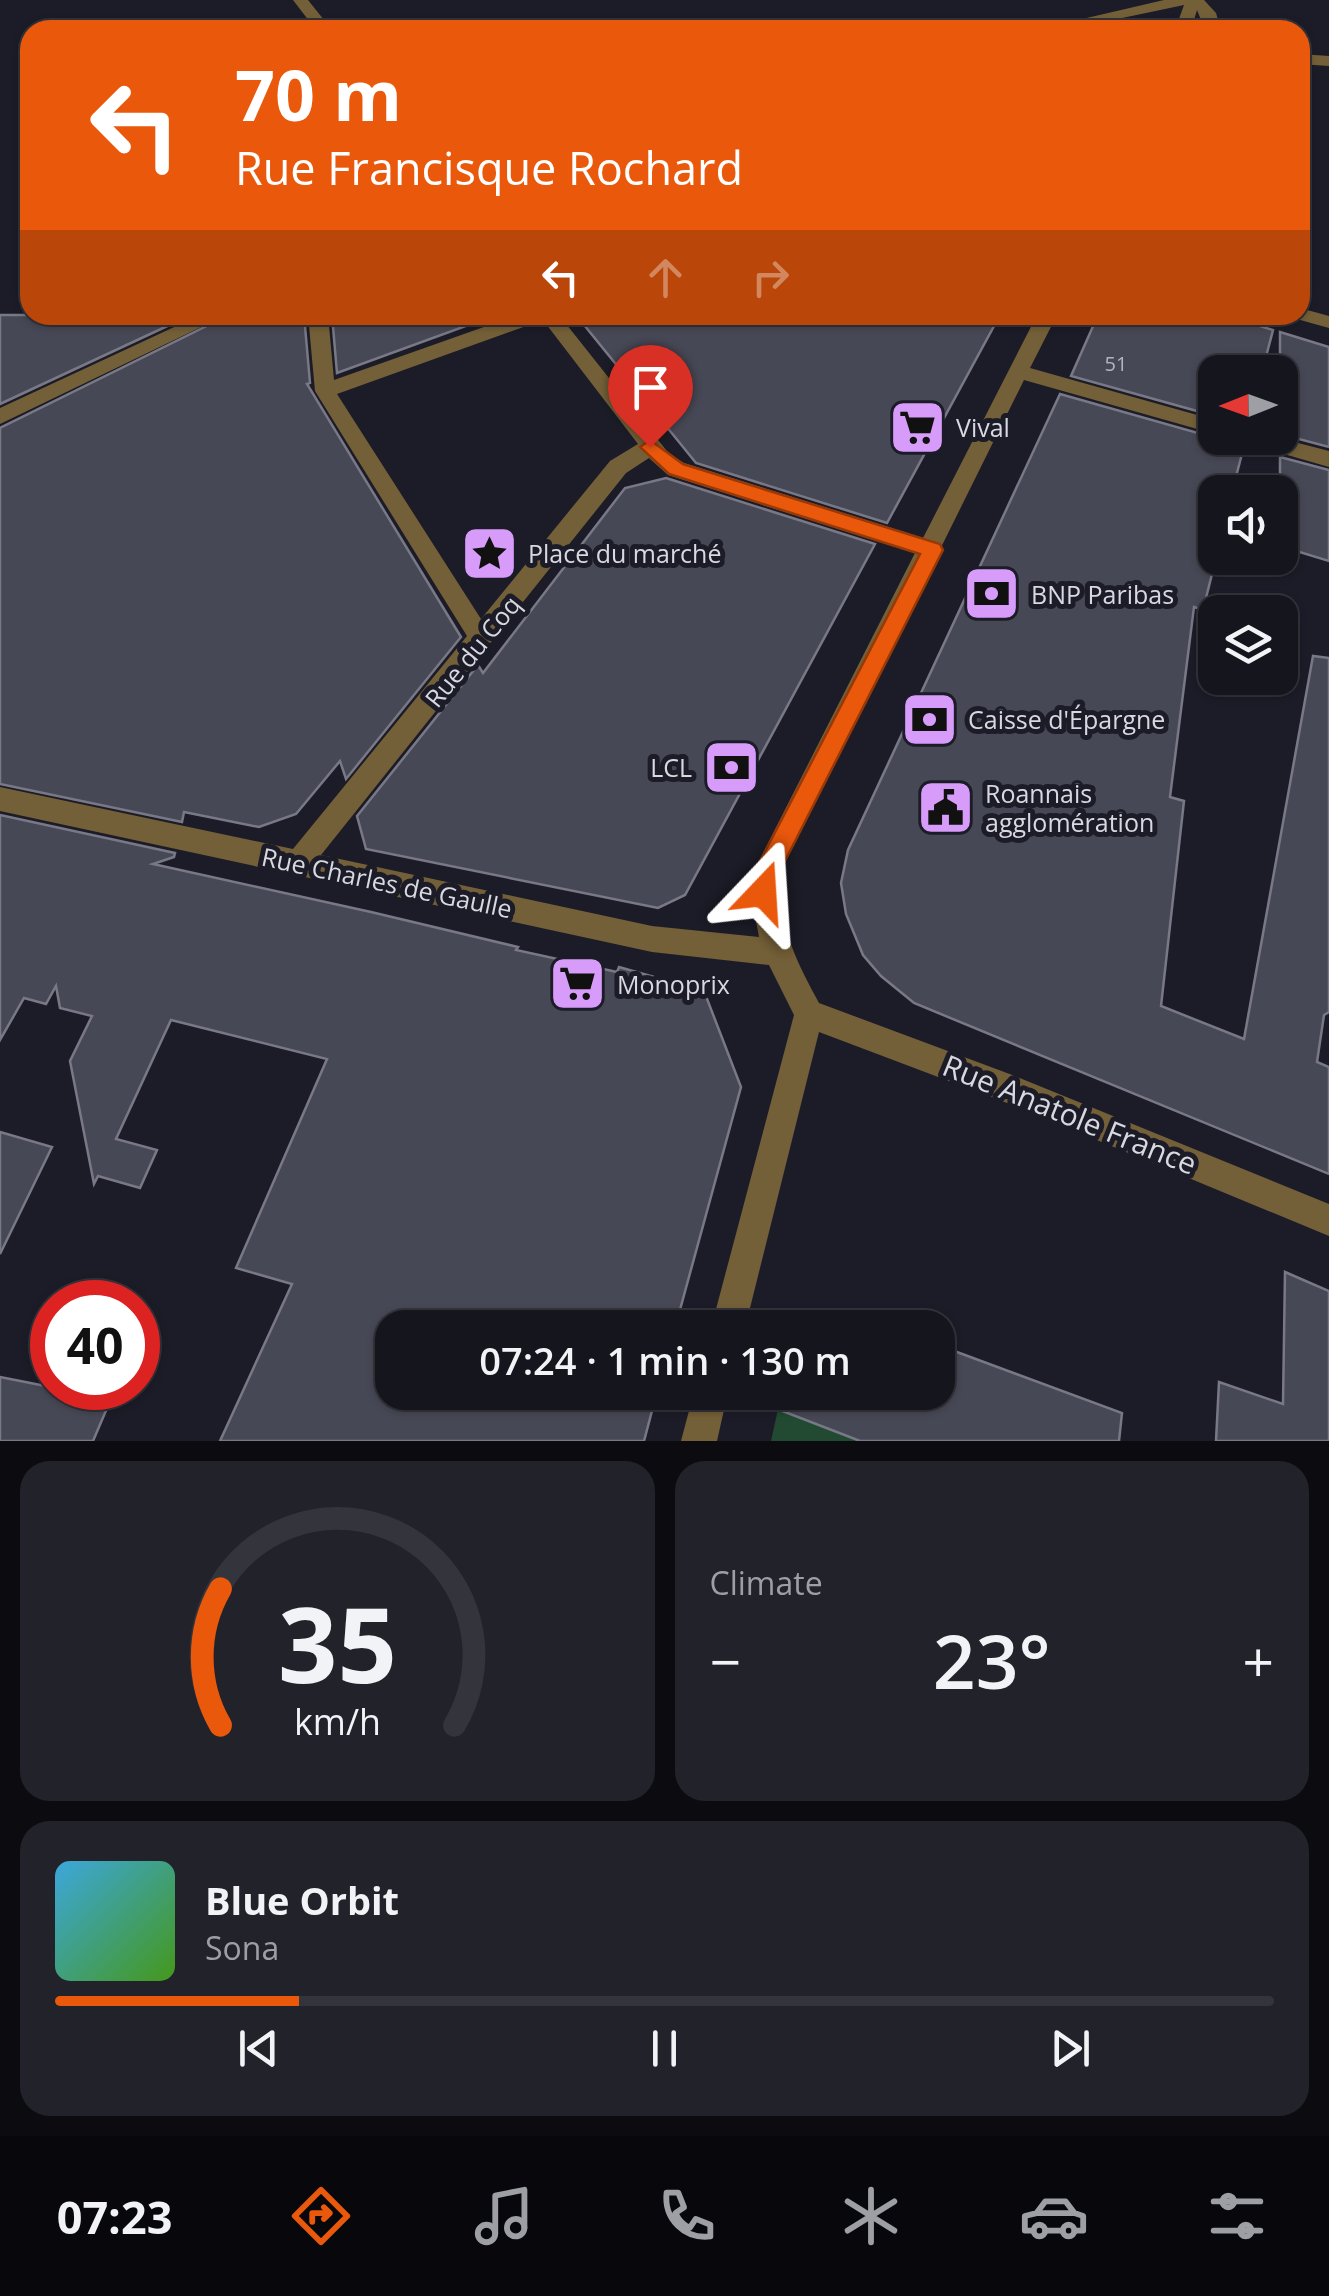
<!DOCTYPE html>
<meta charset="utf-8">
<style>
:root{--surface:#15151e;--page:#22222b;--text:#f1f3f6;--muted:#9d9fa4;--line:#34343c;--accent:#ea580c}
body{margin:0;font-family:"Open Sans",sans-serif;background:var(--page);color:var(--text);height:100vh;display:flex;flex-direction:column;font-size:38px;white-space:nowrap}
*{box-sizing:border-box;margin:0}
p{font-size:32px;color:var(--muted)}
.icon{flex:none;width:55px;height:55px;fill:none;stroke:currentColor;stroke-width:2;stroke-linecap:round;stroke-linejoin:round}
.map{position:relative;height:1441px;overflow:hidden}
.side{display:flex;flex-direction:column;gap:20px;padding:20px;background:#0c0c10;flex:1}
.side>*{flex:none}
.hud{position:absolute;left:20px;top:20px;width:1290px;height:305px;border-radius:30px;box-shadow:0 2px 8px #0004,0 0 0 2px var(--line);background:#ea580c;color:#fff;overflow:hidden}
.needle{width:65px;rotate:269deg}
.buttons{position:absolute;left:1198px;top:355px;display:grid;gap:20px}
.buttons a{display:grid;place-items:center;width:100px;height:100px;border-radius:20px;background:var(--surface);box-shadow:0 2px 8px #0004,0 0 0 2px var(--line);font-size:50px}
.speed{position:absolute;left:30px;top:1280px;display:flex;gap:20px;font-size:50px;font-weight:700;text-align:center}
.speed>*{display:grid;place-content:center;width:130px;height:130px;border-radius:50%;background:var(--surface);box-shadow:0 2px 8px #0004,0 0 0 2px var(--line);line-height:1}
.speed .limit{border:15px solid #d22;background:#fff;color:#111}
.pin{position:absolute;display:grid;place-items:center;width:85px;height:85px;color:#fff;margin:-102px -42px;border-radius:50% 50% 50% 0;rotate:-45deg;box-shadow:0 0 10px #0007}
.pin .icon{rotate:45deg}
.me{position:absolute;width:110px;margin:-55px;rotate:20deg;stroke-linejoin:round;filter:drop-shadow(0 0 8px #0008)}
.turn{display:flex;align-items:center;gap:35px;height:210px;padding:0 50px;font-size:45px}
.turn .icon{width:130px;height:130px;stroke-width:2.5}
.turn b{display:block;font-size:70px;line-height:85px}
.lanes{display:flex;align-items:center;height:95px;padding:0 50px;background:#0003;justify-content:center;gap:50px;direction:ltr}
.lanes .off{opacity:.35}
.big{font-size:75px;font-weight:600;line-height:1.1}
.side .widget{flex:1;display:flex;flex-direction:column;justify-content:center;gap:15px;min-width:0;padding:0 35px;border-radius:30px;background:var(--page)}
.side .dial{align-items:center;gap:0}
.dial svg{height:260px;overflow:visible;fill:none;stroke:var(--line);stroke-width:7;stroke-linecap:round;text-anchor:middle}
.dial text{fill:var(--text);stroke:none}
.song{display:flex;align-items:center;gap:30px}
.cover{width:120px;height:120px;border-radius:15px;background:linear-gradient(135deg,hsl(200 70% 55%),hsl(100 70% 35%))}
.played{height:10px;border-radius:5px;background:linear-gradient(90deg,var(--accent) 20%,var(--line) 20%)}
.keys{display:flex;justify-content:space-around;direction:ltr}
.heat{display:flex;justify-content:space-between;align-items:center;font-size:55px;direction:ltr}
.side .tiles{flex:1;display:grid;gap:20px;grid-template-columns:1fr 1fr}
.widget:last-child{grid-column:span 2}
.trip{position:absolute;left:375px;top:1310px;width:580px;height:100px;border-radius:30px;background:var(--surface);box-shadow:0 2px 8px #0004,0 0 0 2px var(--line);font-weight:600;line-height:100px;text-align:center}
.tabs{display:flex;height:160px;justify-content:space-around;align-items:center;background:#08080c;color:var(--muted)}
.tabs .icon{width:70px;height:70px}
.tabs .selected{color:var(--accent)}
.tabs b{font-size:45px;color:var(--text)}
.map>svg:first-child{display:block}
.green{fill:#224a32}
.building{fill:#474855;stroke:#787887;stroke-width:2.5}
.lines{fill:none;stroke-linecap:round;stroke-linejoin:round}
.minor{fill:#746038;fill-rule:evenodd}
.route{fill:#ea580c;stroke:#983908;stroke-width:2.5}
.labels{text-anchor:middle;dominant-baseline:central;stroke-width:10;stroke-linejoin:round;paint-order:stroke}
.number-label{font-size:20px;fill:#b4b4bd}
.poi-label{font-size:25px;fill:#d8d8e0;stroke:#1c1c28;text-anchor:start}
.street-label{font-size:25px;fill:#d8d8e0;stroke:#1c1c28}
.near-street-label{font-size:30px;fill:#d8d8e0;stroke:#1c1c28}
</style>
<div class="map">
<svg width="1329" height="1441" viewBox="0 0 1329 1441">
<rect width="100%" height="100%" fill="#1c1c28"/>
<polygon class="green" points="778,1409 860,1441 771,1441"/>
<g class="building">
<polygon points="0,315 191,315 0,404"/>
<polygon points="229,315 304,315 310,383 307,384 461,637 346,779 340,761 296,814 259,827 184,812 182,822 0,784 0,428"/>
<polygon points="332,315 484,315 485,319 337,373"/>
<polygon points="576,315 1000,315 887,523 696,463"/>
<polygon points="1098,315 1224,315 1273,330 1262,372 1215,372 1215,416 1071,376"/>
<polygon points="1280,332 1329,347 1329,447 1280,434"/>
<polygon points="1060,394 1244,446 1232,492 1215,492 1215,562 1203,610 1194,607 1170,797 1184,801 1161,1006 1244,1039 1313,656 1329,658 1329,1012 1324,1015 1317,1062 1329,1067 1329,1174 914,1003 881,976 863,955 846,914 841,883 848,850"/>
<polygon points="1280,457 1329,470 1329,561 1280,546"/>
<polygon points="666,478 875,544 685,895 658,908 366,849 357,816 478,665 483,673 625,488"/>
<polygon points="0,815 175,853 174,857 153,864 371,912 518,947 516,950 617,972 619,967 704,991 741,1087 675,1328 392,1328 392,1392 657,1392 644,1441 220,1441 292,1284 236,1268 327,1059 171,1020 116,1139 157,1150 140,1188 98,1176 94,1184 70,1061 92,1016 60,1008 56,986 46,1004 24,998 0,1040"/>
<polygon points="0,1132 52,1147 0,1254"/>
<polygon points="1285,1272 1329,1291 1329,1441 1216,1441 1219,1382 1283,1404"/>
<polygon points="938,1345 1122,1413 1119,1441 860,1441 741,1395 938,1392"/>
<polygon points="0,1377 111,1399 93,1441 0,1441"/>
</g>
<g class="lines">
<g class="minor">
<polygon points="293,0 308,0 332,30 316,30"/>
<polygon points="1164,0 1204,0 1216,13 1221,30 1205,30 1197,10 1191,30 1175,30 1184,5 1065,30 1035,30"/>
<polygon points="1300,54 1329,56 1329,66 1300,64"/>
<polygon points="1300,308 1329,316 1329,328 1293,318 1291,315 1300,315"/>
<polygon points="200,315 226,315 0,424 0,408"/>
<path d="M308,315H328L334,380L518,315H559L670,455L684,463L923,538L1037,315H1057L1030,368L1215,420V434L1024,380L784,864C774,918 794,957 819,1003L1015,1076L1329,1204V1236L1015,1106L819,1032L745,1328H711L794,1015L769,965L652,952L0,811V787L293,849L467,636L315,391ZM543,320L638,444L610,461L481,619L337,394ZM649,458L668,475L915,553L758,863L753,905L759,937L652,926L321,855L626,473Z"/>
<polygon points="1242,438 1279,438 1329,451 1329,467 1246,443"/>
<polygon points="694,1392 728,1392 717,1441 681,1441"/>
</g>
</g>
<polygon class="route" points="650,440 683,464 940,544 943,550 783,865 772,901 763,904 754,901 751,892 759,863 920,554 669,474 640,447"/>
<defs>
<symbol id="supermarket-square" viewBox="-11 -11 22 22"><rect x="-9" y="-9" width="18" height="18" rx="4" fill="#d79bf9" stroke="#1c1c28"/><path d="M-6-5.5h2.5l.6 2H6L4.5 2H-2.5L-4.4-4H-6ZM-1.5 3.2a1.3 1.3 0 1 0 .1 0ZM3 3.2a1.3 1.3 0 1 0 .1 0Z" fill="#111"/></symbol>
<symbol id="sight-square" viewBox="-11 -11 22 22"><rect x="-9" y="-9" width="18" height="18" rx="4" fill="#d79bf9" stroke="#1c1c28"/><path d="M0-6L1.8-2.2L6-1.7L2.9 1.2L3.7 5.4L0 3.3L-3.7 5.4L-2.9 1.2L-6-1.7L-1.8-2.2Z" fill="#111"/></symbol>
<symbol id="bank-square" viewBox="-11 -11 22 22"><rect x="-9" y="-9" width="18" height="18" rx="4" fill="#d79bf9" stroke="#1c1c28"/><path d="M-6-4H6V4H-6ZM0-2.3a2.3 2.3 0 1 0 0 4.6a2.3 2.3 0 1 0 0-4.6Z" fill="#111"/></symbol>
<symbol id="civic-square" viewBox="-11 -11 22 22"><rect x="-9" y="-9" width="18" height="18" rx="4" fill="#d79bf9" stroke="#1c1c28"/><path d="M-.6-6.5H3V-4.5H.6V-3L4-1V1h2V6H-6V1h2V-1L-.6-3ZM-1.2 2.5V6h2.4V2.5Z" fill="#111"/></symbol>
</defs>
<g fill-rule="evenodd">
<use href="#supermarket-square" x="886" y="396" width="63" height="63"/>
<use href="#sight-square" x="458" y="522" width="63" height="63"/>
<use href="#bank-square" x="960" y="562" width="63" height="63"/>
<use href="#bank-square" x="898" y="688" width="63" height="63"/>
<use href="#bank-square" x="700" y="736" width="63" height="63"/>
<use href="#civic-square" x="914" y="776" width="63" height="63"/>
<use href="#supermarket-square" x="546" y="952" width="63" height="63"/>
</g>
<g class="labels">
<g class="number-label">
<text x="1116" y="363">51</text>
</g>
<g class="poi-label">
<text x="956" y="427">Vival</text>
<text x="528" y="553">Place du marché</text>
<text x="1031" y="594">BNP Paribas</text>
<text x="968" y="719">Caisse d'Épargne</text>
<text x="692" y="767" text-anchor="end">LCL</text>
<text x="985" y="793">Roannais<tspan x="985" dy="29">agglomération</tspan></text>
<text x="617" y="984">Monoprix</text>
</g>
<g class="street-label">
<text transform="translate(472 651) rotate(-51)">Rue du Coq</text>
<text transform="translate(387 882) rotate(12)">Rue Charles de Gaulle</text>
</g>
<g class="near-street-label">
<text transform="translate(1070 1114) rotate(22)">Rue Anatole France</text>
</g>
</g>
</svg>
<div class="buttons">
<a><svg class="needle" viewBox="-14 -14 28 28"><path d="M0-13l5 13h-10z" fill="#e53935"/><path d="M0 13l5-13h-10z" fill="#9d9fa4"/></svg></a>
<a><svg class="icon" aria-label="sound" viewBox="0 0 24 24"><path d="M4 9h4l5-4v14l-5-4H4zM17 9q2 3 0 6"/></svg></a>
<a><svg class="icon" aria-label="layers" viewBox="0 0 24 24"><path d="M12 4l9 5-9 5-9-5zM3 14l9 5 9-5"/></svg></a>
</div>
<div class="speed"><div class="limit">40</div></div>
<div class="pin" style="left:650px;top:447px;background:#d93025"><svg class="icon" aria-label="arrive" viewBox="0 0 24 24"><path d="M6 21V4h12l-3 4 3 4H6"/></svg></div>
<svg class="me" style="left:763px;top:892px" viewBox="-20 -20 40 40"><path d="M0-17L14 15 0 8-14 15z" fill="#ea580c" stroke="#fff" stroke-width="4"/></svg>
<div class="trip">07:24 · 1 min · 130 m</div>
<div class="hud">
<div class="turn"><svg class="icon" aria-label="left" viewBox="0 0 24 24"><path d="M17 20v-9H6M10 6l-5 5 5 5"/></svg><div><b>70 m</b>Rue Francisque Rochard</div></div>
<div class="lanes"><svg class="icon" aria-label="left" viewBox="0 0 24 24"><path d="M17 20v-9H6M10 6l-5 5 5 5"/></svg><svg class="icon off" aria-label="ahead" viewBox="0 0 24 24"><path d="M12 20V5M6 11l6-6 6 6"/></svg><svg class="icon off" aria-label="right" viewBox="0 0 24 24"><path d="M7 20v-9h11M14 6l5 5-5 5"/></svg></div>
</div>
</div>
<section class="side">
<div class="tiles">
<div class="widget dial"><svg viewBox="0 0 100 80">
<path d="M14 69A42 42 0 1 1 86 69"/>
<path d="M14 69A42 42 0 0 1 14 27" stroke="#ea580c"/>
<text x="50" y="56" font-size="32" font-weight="700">35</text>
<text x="50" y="72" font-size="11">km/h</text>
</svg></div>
<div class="widget"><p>Climate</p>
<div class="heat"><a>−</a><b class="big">23°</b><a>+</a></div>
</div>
<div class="widget">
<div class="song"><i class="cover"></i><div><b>Blue Orbit</b><p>Sona</p></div></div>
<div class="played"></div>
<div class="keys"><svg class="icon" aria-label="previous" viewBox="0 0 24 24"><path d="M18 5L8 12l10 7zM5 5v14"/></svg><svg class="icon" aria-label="pause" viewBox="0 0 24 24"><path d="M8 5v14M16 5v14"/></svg><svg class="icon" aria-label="next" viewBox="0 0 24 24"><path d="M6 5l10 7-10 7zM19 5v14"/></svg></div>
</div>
</div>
</section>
<nav class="tabs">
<b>07:23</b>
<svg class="icon selected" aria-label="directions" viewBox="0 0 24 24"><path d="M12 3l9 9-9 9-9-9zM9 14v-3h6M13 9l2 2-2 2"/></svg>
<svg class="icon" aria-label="music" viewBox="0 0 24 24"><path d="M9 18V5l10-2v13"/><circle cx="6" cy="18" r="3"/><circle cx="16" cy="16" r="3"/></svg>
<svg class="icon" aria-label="phone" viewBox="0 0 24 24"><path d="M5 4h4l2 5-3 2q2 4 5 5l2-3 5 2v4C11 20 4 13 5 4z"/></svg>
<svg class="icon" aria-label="climate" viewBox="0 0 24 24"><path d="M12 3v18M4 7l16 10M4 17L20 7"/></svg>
<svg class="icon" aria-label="car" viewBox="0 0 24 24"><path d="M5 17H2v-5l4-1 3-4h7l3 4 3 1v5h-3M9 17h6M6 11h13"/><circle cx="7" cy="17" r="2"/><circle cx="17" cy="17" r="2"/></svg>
<svg class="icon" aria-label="filters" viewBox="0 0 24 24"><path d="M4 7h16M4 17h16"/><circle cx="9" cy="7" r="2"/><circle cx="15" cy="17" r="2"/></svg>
</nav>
